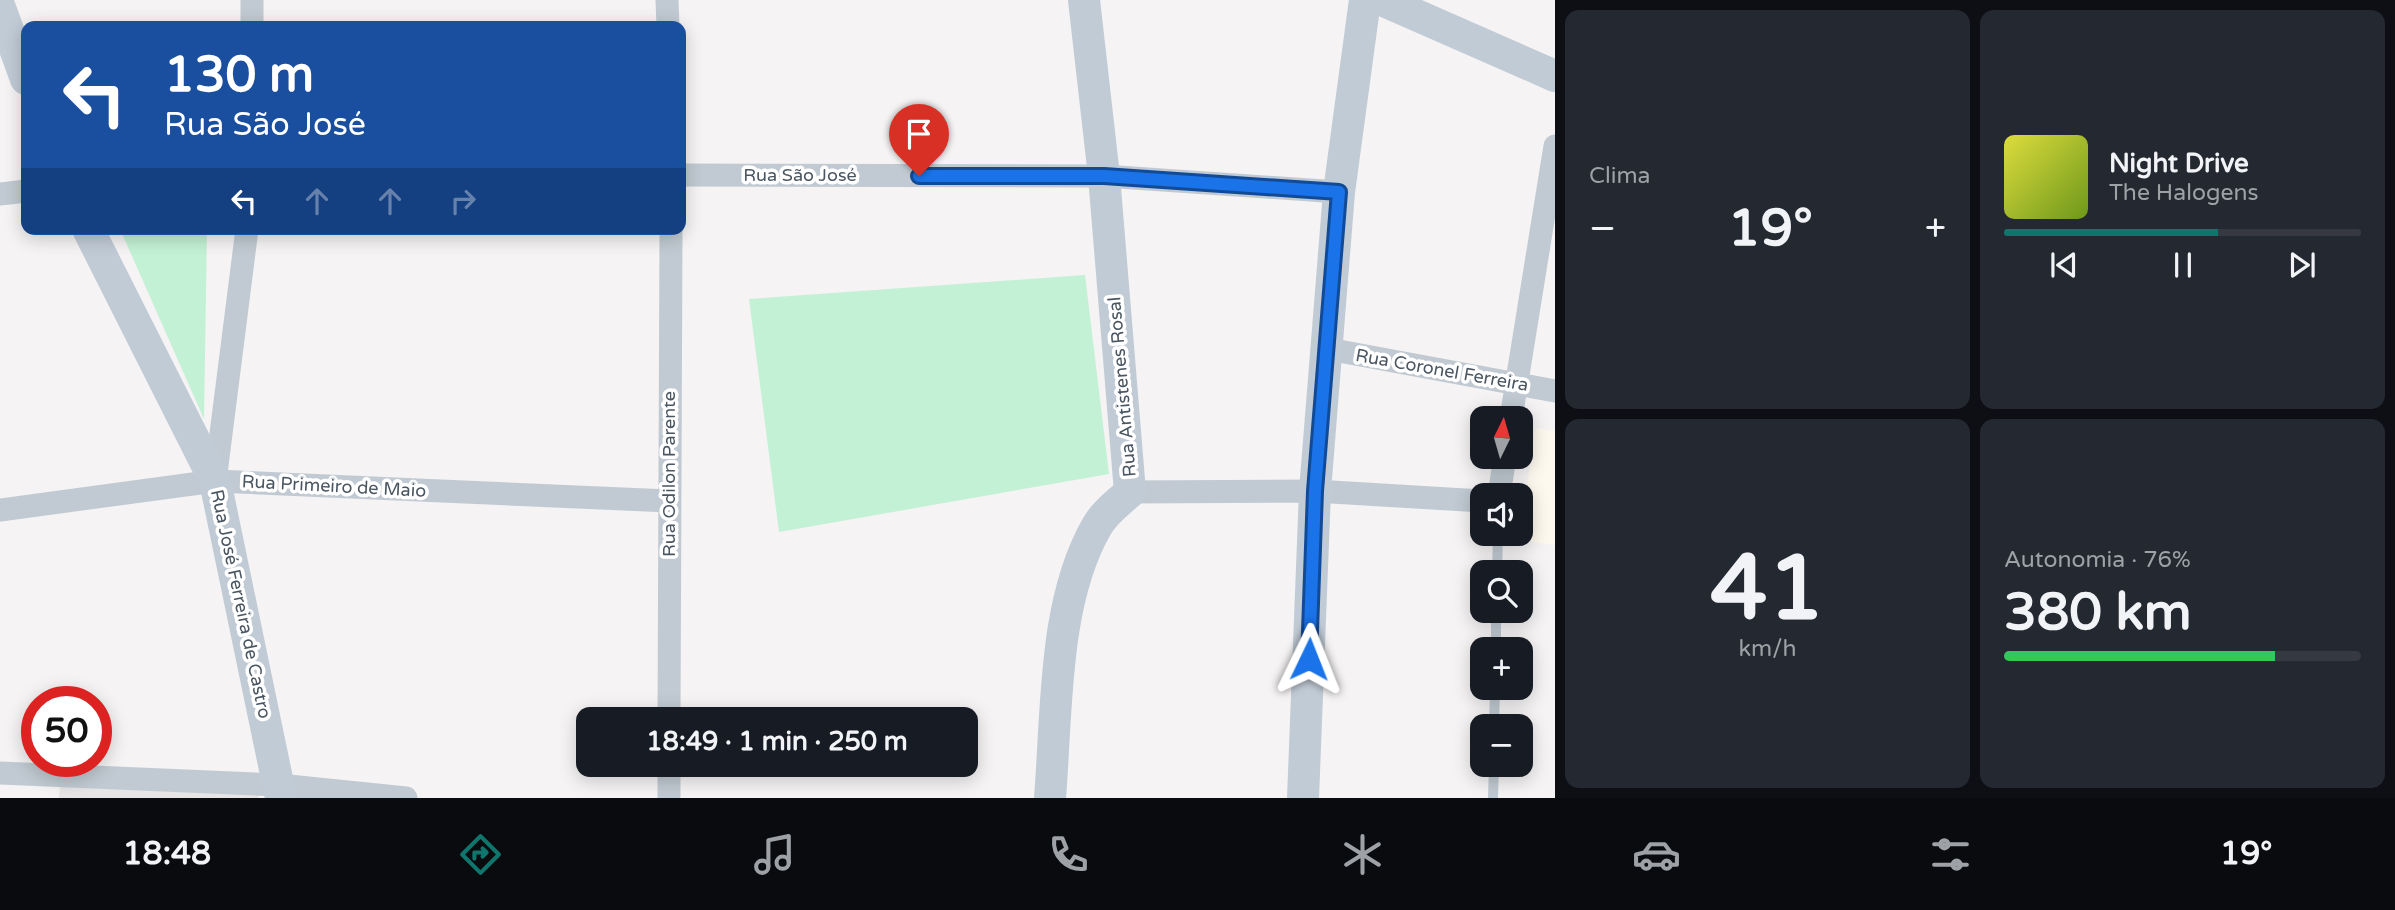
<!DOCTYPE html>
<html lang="pt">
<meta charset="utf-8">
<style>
:root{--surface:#171b24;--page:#242831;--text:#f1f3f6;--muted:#9ea1a6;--line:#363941;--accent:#0f766e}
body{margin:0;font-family:"Varela Round",sans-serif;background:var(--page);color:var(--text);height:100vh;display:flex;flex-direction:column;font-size:26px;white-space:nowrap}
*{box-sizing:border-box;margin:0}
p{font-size:23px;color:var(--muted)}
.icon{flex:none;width:38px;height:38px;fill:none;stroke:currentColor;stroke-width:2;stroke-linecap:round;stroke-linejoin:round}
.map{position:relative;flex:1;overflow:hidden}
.sheet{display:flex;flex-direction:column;gap:10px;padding:10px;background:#0d0f14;width:840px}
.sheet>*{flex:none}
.top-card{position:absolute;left:21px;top:21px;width:665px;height:214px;border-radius:14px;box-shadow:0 4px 18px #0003;background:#1a4fa0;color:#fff;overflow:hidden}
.needle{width:46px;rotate:5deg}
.controls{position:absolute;left:1470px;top:406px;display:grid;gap:14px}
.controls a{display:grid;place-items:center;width:63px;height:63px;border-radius:14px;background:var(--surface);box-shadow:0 4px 18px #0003;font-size:35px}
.speed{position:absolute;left:21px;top:686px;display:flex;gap:14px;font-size:35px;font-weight:700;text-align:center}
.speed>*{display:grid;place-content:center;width:91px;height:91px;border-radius:50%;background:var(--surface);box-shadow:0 4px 18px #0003;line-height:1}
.speed .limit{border:10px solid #d22;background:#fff;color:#111}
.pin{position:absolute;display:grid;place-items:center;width:60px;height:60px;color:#fff;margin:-72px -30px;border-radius:50% 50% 50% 0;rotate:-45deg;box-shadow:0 0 7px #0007}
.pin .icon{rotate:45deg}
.me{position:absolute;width:77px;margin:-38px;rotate:2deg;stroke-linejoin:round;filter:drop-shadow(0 0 5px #0008)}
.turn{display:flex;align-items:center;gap:24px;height:147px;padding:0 28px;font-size:32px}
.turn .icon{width:91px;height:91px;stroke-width:2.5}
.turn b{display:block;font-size:49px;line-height:60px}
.lanes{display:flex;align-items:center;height:66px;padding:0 28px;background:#0003;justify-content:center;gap:35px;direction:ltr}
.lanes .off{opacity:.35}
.big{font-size:52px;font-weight:700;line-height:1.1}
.sheet .tile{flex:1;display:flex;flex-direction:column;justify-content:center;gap:10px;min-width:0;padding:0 24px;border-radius:14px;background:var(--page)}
.sheet .dial{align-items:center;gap:0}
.dial b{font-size:91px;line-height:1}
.song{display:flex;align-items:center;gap:21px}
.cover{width:84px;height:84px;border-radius:10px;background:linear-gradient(135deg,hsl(60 70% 55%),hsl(80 70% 35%))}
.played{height:7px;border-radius:4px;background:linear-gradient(90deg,var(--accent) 60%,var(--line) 60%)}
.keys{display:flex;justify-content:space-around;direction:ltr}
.heat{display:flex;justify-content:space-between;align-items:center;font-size:38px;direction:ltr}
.charge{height:10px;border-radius:5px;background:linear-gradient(90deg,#34c759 76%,var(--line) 0)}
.sheet .tiles{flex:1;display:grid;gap:10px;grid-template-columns:repeat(2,1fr)}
.trip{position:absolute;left:576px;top:707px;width:402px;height:70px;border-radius:14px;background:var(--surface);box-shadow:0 4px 18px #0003;font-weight:700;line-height:70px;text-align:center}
.tabs{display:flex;height:112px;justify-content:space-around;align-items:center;background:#090b0e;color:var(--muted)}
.tabs .icon{width:49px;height:49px}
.tabs .selected{color:var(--accent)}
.tabs b{font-size:32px;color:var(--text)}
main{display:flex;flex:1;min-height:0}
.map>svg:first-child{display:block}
.commercial{fill:#fdf9ef}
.education{fill:#e6e4e5}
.green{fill:#c3f1d5}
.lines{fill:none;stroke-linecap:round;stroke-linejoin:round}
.lane{stroke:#c1cad2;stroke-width:10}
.street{stroke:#c1cad2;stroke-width:23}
.secondary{stroke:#c1cbd6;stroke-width:32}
.route-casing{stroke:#114b97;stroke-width:18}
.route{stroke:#1a73e8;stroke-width:12}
.labels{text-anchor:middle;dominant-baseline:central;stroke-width:7;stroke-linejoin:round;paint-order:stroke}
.street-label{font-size:18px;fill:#4a5661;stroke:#fff}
</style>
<main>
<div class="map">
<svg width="1555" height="798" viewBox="0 0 1555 798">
<rect width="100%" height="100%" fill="#f5f3f3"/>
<polygon class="commercial" points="1535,428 1555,431 1555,545 1520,540"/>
<polygon class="education" points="60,786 258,793 259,798 59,798"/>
<g class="green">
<polygon points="120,229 207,229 204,419"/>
<polygon points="1085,275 1109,474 779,532 749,299"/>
</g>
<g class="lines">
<g class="lane">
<polyline points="1497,572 1498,534"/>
<polyline points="1496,649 1496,611"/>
<polyline points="1494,726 1495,688"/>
<polyline points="1493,798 1494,765"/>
</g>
<g class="street">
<polyline points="252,0 252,26"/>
<polyline points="667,0 668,26"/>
<polyline points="681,175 1104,176 1339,192"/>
<polyline points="0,194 26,191"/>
<polyline points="1328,349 1555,391"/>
<polyline points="1511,418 1555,146"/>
<polyline points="215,481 247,229"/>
<polyline points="1130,492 1315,491 1482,501"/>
<polyline points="1499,495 1505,457"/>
<polyline points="0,510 215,481 669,501"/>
<polyline points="669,719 671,229"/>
<polyline points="669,765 669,798"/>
<polyline points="0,773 279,785 406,798"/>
</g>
<g class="secondary">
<polyline points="1382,0 1555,76"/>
<polyline points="0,8 26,79"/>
<polyline points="88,229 215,481 281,798"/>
<path d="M1050,798C1057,712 1053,602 1097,526C1105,512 1119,502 1130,492L1104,176L1084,0"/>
<polyline points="1303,798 1315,491 1339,192 1365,0"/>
</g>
</g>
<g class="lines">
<defs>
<polyline id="route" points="919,176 1104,176 1339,192 1315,491 1309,659"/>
</defs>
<use href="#route" class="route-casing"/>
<use href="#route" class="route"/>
</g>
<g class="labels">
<g class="street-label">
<text x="800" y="175">Rua São José</text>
<text transform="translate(1442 370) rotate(10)">Rua Coronel Ferreira</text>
<text transform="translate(1122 387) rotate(-95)">Rua Antistenes Rosal</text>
<text transform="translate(669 474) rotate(-90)">Rua Odilon Parente</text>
<text transform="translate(334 486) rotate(3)">Rua Primeiro de Maio</text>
<text transform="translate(241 604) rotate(78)">Rua José Ferreira de Castro</text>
</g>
</g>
</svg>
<div class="controls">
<a><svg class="needle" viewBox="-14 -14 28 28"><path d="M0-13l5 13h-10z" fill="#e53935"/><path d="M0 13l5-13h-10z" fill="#9ea1a6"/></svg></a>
<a><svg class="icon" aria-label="sound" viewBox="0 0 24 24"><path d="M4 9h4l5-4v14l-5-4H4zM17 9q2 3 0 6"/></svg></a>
<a><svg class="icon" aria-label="search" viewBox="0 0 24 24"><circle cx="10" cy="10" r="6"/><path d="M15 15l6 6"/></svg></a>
<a>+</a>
<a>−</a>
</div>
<div class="speed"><div class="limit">50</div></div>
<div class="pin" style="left:919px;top:176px;background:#d93025"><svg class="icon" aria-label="arrive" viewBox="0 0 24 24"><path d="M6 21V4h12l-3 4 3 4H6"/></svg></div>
<svg class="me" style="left:1309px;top:659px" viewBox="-20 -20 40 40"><path d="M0-17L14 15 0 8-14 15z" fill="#1a73e8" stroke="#fff" stroke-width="4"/></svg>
<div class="trip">18:49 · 1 min · 250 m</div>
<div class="top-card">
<div class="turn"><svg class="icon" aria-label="left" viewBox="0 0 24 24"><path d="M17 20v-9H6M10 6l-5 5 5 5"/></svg><div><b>130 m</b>Rua São José</div></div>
<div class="lanes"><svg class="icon" aria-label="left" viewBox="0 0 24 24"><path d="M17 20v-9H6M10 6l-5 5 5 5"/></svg><svg class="icon off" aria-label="ahead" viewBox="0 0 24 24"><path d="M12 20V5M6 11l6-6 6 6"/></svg><svg class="icon off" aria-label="ahead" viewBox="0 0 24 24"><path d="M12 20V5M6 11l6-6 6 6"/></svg><svg class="icon off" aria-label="right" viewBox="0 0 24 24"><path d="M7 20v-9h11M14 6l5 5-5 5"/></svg></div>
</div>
</div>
<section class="sheet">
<div class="tiles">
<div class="tile"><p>Clima</p>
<div class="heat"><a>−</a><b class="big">19°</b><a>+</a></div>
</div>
<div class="tile">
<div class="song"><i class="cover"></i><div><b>Night Drive</b><p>The Halogens</p></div></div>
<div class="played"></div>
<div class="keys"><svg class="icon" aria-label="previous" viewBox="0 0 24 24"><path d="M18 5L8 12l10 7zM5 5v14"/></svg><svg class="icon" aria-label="pause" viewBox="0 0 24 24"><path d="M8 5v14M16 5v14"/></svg><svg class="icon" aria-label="next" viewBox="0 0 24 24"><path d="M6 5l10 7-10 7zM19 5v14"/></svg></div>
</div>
<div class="tile dial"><b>41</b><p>km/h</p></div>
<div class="tile"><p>Autonomia · 76%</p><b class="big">380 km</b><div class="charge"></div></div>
</div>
</section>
</main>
<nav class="tabs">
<b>18:48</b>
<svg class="icon selected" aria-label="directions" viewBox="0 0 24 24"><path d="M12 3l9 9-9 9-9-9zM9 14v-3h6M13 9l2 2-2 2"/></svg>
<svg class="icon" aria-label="music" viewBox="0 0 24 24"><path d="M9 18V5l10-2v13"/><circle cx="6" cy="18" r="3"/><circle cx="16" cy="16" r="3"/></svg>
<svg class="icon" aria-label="phone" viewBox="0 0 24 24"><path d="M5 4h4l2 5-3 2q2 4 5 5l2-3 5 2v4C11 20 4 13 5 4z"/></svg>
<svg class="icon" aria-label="climate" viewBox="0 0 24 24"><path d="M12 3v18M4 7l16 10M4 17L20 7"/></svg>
<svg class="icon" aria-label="car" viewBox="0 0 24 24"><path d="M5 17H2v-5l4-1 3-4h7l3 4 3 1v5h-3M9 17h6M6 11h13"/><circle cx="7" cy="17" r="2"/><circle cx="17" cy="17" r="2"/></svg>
<svg class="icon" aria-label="filters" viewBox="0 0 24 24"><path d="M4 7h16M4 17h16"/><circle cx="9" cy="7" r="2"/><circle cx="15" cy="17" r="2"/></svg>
<b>19°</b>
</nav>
